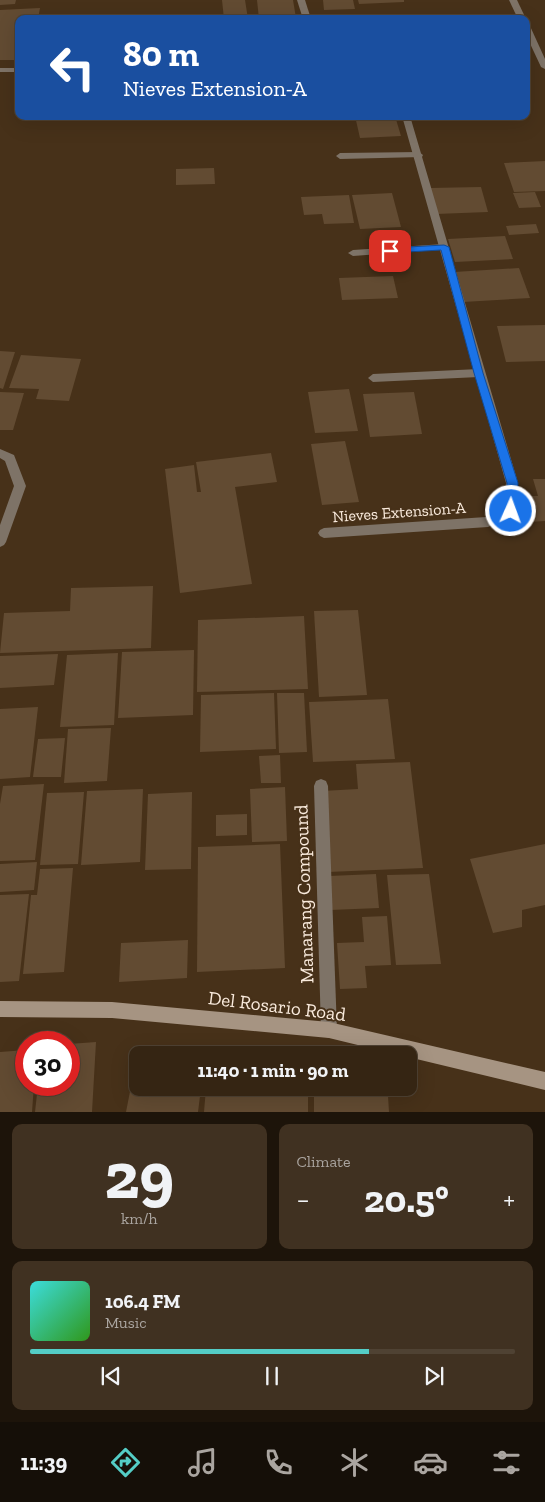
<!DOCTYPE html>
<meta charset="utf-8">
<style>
:root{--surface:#352513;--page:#403121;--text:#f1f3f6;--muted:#aaa5a0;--line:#4f4233;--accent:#54cdc6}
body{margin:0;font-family:"Zilla Slab",serif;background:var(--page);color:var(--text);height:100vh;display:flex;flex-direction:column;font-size:19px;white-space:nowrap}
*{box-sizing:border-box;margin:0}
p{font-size:16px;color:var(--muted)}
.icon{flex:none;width:28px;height:28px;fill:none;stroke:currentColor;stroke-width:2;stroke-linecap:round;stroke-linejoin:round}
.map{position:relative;height:1112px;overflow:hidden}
.panel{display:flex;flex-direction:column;gap:12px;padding:12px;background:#1d140a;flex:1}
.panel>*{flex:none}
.guide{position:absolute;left:15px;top:15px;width:515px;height:105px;border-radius:10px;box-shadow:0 5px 20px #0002,0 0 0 1px var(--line);background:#1a4fa0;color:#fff;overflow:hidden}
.speed{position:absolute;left:15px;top:1031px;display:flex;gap:10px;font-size:25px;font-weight:700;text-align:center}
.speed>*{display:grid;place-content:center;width:65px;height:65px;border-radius:50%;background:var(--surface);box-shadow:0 5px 20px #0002,0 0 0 1px var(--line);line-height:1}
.speed .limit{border:8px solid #d22;background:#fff;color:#111}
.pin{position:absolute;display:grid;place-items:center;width:42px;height:42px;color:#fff;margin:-21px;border-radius:10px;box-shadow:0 2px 8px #0006}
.me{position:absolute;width:55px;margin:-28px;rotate:2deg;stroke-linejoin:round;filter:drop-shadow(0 0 4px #0008)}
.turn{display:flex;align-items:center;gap:18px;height:105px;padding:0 25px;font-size:22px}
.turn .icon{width:65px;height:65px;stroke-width:2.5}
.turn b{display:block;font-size:35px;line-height:42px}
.big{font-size:38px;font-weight:700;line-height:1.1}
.panel .tile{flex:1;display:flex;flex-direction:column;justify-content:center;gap:8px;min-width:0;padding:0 18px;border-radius:10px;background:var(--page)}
.panel .dial{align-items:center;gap:0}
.dial b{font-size:65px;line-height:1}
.song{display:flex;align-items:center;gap:15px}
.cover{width:60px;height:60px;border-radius:8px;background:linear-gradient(135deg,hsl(180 70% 55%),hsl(110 70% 35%))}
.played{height:5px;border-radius:2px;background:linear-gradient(90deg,var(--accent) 70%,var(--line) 70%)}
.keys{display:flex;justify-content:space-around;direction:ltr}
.heat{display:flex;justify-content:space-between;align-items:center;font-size:28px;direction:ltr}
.panel .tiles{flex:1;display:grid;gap:12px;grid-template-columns:1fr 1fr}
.tile:last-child{grid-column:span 2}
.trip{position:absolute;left:129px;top:1046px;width:288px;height:50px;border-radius:10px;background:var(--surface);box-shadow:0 5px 20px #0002,0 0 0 1px var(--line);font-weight:700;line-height:50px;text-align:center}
.tab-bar{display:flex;height:80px;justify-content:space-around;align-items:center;background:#150f08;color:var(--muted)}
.tab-bar .icon{width:35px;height:35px}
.tab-bar .selected{color:var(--accent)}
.tab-bar b{font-size:22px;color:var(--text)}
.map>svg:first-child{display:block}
.building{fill:#624b32}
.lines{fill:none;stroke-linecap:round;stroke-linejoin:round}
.service{fill:#7e7367;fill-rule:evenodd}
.minor{fill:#7e7367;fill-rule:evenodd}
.secondary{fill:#a69482;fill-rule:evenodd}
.route{fill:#1a73e8;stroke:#114b97}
.labels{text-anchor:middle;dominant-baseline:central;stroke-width:4;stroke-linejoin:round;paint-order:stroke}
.street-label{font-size:16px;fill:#faebdd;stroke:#473119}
.near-street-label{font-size:19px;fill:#faebdd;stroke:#473119}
</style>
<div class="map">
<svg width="545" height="1112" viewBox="0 0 545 1112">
<rect width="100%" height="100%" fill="#473119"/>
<g class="building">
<polygon points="0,0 16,0 15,4 0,5"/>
<polygon points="222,0 245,0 248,19 224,19"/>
<polygon points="257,0 293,0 296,18 259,19"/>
<polygon points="323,0 353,0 355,9 324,10"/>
<polygon points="358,0 404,0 404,2 359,4"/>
<polygon points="40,8 38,19 19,19 19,60 0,60 0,10"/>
<polygon points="355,116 395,116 401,136 360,138"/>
<polygon points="545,161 545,191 514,192 504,163"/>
<polygon points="214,168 215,184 176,185 176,169"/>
<polygon points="481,187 488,212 436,214 430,188"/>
<polygon points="535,192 541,207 519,208 513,193"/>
<polygon points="392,193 401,227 360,229 352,195"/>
<polygon points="349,195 354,223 324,224 322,214 304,215 301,197"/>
<polygon points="536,224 539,233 509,235 506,226"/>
<polygon points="505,236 513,259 455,262 448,239"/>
<polygon points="519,268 530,298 463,302 454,272"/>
<polygon points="393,276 398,298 342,300 339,278"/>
<polygon points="545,325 545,361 506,362 497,326"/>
<polygon points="0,351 15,352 3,389 0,388"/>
<polygon points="21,355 81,359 69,401 36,399 39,389 9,388"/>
<polygon points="349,389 358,431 315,433 308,392"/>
<polygon points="0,392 24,393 13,430 0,430"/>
<polygon points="414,392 422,434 370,437 363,394"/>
<polygon points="345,441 359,502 322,505 311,444"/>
<polygon points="271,453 277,482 235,487 252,584 180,593 165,469 194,465 197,492 201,492 196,462"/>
<polygon points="533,479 545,479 545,521 529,522 522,496 538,496"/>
<polygon points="153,586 151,648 0,653 4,613 70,611 71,588"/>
<polygon points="358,610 367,695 319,697 314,611"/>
<polygon points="304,616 308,689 197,692 198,620"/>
<polygon points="194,650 193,715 118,718 122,652"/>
<polygon points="118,653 114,725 60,727 67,655"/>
<polygon points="58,654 54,685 0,688 0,656"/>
<polygon points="274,693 276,749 200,752 201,695"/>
<polygon points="277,693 304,693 307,752 279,753"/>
<polygon points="388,699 395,759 313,762 309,702"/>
<polygon points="38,707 30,777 0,779 0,709"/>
<polygon points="111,728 107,781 64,783 68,729"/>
<polygon points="65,738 61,777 33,777 38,739"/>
<polygon points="280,755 281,783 261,783 259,756"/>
<polygon points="410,762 423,868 328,872 322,791 358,789 356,764"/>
<polygon points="44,784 35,860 0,861 0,804 3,786"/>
<polygon points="285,787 287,841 252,842 250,789"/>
<polygon points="143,789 140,862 81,865 87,791"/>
<polygon points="84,792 78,864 40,865 47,793"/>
<polygon points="192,792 191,869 145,870 148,794"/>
<polygon points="247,814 247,835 216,836 216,815"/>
<polygon points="280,844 285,968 197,972 198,847"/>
<polygon points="545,844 545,905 522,910 522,927 493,933 470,859"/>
<polygon points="37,862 34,890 0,892 0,864"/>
<polygon points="73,868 64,972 23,974 31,895 37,895 40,869"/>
<polygon points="376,874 379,908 330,910 329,876"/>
<polygon points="429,874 441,964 396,965 387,875"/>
<polygon points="29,894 19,981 0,982 0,895"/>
<polygon points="387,916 391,965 365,966 367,988 340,989 337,943 364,942 362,917"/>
<polygon points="188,940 187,978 119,982 121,943"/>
<polygon points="96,1042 92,1112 35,1112 38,1085 69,1085 69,1044"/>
<polygon points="26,1050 26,1085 34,1085 32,1112 0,1112 0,1052"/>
<polygon points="135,1066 138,1066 138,1088 201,1088 198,1112 126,1112"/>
<polygon points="206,1088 308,1088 308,1112 204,1112"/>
<polygon points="314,1094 388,1096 389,1112 314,1112"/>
</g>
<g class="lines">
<g class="service">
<rect x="0" y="68" width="19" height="4"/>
<polygon points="419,152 423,155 422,157 340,159 336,156 340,153"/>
<polygon points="444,244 449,247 447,249 353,256 348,253 353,250"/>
<polygon points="479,369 484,373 479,377 373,382 368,378 373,374"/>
</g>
<g class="minor">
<polygon points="297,0 305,0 311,19 303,19"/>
<polygon points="509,0 517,0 526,19 518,19"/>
<polygon points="526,24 530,26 545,59 545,69 541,67 526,35"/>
<polygon points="402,116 410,116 518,483 517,511 515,514 488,527 324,538 320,536 318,533 320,530 324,528 486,517 505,508 506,483"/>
<polygon points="0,449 14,455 26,486 6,542 4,545 0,547 0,525 14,486 5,461 0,458"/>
<polygon points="321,779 326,781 328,786 337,1030 335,1036 329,1038 323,1036 321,1030 314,786 316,781"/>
</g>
<polygon class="secondary" points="0,1001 112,1002 329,1022 545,1072 545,1090 408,1057 408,1055 399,1055 329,1038 112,1018 0,1017"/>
</g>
<polygon class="route" points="444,245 449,247 483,373 518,483 517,511 511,516 506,511 507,483 474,373 441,250 390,253 385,251 390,248"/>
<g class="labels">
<g class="street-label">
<text transform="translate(399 512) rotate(-4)">Nieves Extension-A</text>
</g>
<g class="near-street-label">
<text transform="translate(304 894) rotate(-92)">Manarang Compound</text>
<text transform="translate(277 1006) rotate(7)">Del Rosario Road</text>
</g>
</g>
</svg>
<div class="speed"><div class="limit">30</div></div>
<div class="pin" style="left:390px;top:251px;background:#d93025"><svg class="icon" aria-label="arrive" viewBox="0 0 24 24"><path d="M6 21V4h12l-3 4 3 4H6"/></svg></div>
<svg class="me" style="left:511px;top:511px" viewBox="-20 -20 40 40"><circle r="17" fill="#1a73e8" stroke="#fff" stroke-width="3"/><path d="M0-11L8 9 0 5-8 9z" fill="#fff"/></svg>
<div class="trip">11:40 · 1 min · 90 m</div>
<div class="guide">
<div class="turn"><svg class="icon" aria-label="left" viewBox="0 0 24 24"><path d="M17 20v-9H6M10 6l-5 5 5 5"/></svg><div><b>80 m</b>Nieves Extension-A</div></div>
</div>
</div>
<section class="panel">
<div class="tiles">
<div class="tile dial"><b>29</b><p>km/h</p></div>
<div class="tile"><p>Climate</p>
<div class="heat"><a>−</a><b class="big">20.5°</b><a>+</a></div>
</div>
<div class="tile">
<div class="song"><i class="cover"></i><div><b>106.4 FM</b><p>Music</p></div></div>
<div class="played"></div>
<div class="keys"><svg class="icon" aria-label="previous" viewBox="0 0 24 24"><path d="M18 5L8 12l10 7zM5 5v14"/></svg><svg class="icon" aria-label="pause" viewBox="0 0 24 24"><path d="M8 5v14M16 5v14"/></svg><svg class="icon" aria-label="next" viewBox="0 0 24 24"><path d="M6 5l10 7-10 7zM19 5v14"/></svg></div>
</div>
</div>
</section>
<nav class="tab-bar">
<b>11:39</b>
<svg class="icon selected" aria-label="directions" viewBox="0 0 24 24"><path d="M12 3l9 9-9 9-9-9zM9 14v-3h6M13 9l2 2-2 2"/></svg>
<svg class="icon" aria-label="music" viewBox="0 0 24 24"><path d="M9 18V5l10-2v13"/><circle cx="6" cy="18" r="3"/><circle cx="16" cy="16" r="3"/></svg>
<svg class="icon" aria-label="phone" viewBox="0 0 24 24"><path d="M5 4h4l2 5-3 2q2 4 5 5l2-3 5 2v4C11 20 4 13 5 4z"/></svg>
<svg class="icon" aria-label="climate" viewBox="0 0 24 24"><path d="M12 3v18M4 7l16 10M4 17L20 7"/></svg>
<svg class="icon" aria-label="car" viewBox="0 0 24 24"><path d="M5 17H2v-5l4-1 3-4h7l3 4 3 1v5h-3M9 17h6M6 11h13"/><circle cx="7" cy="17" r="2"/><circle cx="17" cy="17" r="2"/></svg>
<svg class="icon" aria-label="filters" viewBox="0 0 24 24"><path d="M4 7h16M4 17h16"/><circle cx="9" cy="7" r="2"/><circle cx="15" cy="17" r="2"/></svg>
</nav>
